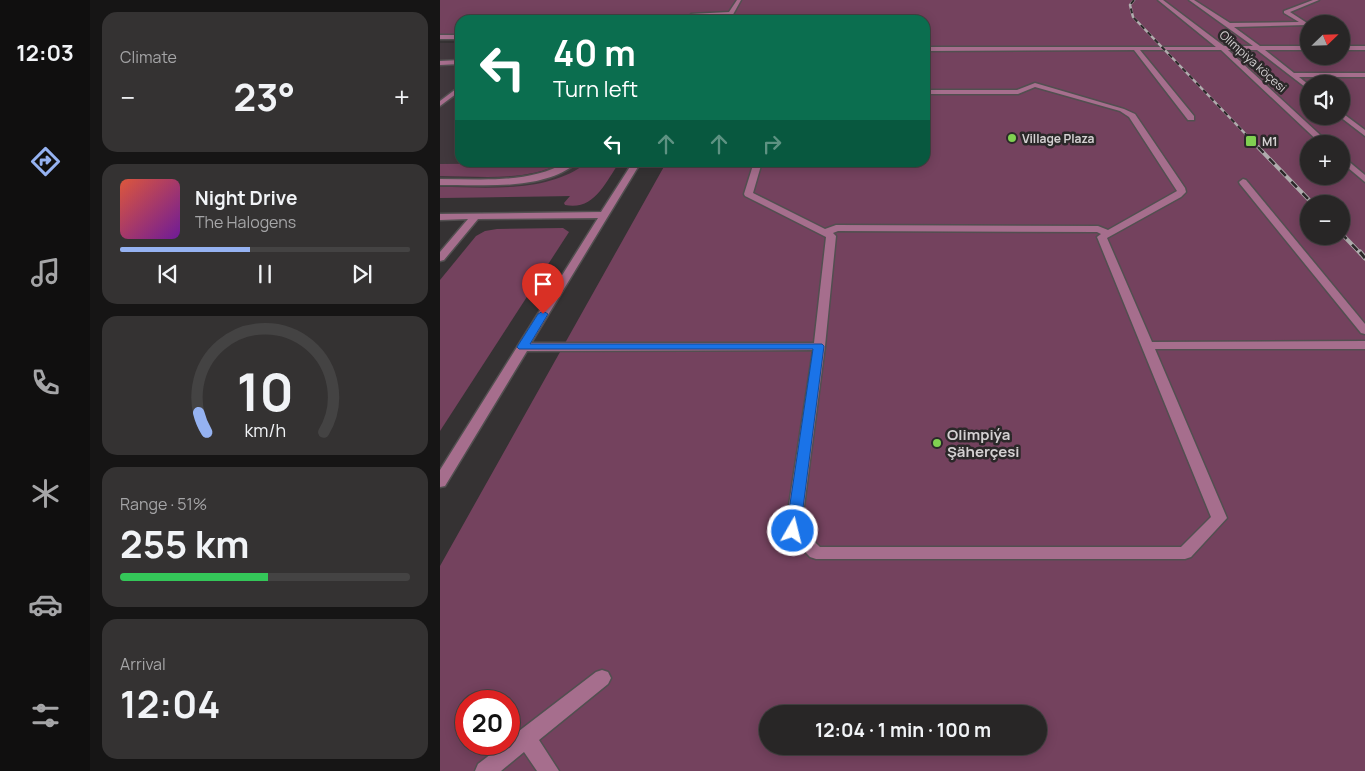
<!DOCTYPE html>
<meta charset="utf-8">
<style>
:root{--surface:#282626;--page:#343232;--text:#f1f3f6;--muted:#a5a5a7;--line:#444343;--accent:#95b2f1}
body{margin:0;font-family:Manrope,sans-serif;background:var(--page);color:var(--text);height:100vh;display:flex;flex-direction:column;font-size:19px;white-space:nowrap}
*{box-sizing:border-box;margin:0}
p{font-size:16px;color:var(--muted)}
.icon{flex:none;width:28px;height:28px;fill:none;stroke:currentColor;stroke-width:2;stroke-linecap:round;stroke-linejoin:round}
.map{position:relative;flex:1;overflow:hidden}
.sheet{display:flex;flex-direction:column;gap:12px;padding:12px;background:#161515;width:350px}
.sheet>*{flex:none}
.top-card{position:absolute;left:15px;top:15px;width:475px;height:152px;border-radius:15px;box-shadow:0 2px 12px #0003,0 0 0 1px var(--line);background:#0b6e4f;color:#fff;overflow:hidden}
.needle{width:32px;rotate:67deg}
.buttons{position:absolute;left:860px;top:15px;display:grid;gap:10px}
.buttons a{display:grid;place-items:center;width:50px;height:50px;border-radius:50%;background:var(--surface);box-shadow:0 2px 12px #0003,0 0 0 1px var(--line);font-size:25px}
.speed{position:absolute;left:15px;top:690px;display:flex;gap:10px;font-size:25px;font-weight:700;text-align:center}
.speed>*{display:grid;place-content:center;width:65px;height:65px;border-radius:50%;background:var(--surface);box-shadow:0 2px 12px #0003,0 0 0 1px var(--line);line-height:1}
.speed .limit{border:8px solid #d22;background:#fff;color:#111}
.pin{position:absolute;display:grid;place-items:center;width:42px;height:42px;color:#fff;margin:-51px -21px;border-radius:50% 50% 50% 0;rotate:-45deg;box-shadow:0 0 5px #0007}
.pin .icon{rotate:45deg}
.me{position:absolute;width:55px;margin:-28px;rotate:8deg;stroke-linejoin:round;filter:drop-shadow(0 0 4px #0008)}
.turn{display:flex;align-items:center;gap:18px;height:105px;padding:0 15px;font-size:22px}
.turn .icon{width:65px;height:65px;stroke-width:2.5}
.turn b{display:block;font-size:35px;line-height:42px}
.lanes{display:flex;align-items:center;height:48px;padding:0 15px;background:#0003;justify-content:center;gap:25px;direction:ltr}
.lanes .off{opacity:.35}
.big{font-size:38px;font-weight:700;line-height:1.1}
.sheet .card{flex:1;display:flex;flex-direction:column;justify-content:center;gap:8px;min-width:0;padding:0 18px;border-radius:15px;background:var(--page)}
.sheet .dial{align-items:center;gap:0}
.dial svg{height:130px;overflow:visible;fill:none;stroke:var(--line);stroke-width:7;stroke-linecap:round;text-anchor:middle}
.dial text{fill:var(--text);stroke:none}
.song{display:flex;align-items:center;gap:15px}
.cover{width:60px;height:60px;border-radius:8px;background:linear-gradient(135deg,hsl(10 70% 55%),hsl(280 70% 35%))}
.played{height:5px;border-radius:2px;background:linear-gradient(90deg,var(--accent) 45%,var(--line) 45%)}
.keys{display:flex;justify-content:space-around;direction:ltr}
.heat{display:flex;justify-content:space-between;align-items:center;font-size:28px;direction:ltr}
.charge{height:8px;border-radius:4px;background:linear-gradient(90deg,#34c759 51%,var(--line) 0)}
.trip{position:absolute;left:319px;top:705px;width:288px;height:50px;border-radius:25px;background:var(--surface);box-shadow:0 2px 12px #0003,0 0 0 1px var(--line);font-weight:700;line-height:50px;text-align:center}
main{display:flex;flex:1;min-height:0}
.menu{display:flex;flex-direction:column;width:90px;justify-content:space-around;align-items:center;background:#100f0f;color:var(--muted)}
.menu .icon{width:35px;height:35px}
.menu .current{color:var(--accent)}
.menu b{font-size:22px;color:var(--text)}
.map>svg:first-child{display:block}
.built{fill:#41383d}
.green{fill:#74425e;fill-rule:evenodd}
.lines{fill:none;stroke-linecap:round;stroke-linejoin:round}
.minor-casing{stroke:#524f50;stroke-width:3}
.minor{fill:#a66e8d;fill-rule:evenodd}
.rail-far2-casing{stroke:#b0adae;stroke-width:2.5}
.rail-far1-casing{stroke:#b0adae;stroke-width:4}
.rail-casing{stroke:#b0adae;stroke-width:5}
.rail-far2{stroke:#2b2829;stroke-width:2;stroke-dasharray:5;stroke-linecap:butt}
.rail-far1{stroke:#2b2829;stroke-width:2.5;stroke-dasharray:8;stroke-linecap:butt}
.rail{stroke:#2b2829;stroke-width:3;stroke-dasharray:10;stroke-linecap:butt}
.route{fill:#1a73e8;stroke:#114b97}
.poi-dot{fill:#80d051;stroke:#2b2829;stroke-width:2}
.labels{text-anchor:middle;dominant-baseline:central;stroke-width:5;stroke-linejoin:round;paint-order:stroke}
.far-street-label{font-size:12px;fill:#d4d1d2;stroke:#2b2829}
.far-poi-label{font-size:12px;font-weight:bold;fill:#d4d1d2;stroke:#2b2829;text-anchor:start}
.poi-label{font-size:15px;font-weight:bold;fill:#d4d1d2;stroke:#2b2829;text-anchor:start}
</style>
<main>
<nav class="menu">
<b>12:03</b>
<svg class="icon current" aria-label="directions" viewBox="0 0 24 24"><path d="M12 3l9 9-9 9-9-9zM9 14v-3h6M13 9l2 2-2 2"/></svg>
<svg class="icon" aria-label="music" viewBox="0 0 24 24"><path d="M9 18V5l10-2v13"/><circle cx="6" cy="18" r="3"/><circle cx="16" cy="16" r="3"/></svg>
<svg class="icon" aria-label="phone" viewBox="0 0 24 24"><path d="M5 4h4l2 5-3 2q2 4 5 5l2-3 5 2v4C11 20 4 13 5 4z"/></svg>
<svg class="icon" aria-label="climate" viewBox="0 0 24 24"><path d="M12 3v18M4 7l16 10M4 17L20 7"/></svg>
<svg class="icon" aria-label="car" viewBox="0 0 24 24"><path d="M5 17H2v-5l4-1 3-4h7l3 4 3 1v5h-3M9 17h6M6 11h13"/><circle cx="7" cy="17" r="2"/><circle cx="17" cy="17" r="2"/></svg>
<svg class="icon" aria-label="filters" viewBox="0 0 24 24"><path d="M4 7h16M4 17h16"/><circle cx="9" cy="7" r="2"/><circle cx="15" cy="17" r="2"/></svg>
</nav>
<section class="sheet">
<div class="card"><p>Climate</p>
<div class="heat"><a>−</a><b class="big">23°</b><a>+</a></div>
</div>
<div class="card">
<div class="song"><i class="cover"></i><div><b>Night Drive</b><p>The Halogens</p></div></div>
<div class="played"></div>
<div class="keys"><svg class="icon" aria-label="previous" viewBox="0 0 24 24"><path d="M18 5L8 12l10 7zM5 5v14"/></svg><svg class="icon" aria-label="pause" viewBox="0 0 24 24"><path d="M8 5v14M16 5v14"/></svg><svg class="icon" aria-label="next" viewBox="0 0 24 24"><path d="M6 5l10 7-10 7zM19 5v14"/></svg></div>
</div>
<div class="card dial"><svg viewBox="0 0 100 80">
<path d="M14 69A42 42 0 1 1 86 69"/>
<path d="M14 69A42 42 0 0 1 9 57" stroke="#95b2f1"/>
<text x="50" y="56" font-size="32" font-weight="700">10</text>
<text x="50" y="72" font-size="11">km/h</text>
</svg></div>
<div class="card"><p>Range · 51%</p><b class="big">255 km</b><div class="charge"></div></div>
<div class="card"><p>Arrival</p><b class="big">12:04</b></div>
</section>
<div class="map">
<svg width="925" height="771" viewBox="0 0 925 771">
<rect width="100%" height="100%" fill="#353233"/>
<polygon class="built" points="0,43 20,43 20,162 171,163 149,196 0,198"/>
<g class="green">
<path d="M0,0H925V771H0V566L226,163L485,162V20H20V35H0ZM869,24H901V56H869ZM869,84H901V116H869ZM869,144H901V176H869ZM869,204H901V236H869ZM26,701H69V744H26ZM328,714H598V746H328Z"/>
<path d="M148,162L179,163C165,183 154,211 125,205L124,203L130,196L0,198V187C47,187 108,194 148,162Z"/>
<path d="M121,163C86,182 39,176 0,176V164Z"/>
<polygon points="123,228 129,232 0,431 0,280 36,236 45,231 57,229"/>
</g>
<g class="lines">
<defs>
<g id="minor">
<polygon points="297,0 301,0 290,20 284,20 287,16 251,14 289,12"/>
<polygon points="718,0 723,0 784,46 813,46 749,0 754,0 790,23 859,22 844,13 844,11 873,0 879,0 850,12 867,23 867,25 794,27 820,46 869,46 869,50 825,50 854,73 925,73 925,77 859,77 869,85 869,90 817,50 788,50 890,144 881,144 781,50 700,50 754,116 754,120 748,120 694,50 485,51 485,47 776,47"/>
<rect x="0" y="35" width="20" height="4"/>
<rect x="901" y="46" width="24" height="4"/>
<polygon points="20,60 20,64 0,65 0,61"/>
<path d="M595,83L684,109L695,114L745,188L746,192L741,197L667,238L712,342L925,341V349H715L787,518L751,557L745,559H376L370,557L345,531L373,350L87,351L5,486L0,487V470L158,218L38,219L4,260L0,261V252L28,219L0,220V214L161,212L193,162H201L91,343H374L386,237L305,196L304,194L314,162H322L313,193L385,229L396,225L658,226L668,230L737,191L689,117L680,111L595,87L578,94H485V90H577ZM398,231L657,232L661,234L657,237L771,517L741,547H380L361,529L385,346L396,236L393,233Z"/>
<polygon points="20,86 20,91 0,106 0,101"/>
<polygon points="901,112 925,130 925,136 899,116 901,116"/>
<polygon points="901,155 925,175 925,182 901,162"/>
<path d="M127,162H138C102,192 43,184 0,185V179C43,179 88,184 127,162Z"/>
<polygon points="803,179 806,180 925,324 925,334 921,333 800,184 799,182"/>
<polygon points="162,670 168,672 171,678 168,684 99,740 119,771 97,771 84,752 61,771 35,771 38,764 64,744 69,744 69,740 79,731 156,672"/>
</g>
</defs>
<use href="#minor" class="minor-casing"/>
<use href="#minor" class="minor"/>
<defs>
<polyline id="rail-far2" points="694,0 690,5 693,17 820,149"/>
<g id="rail-far1">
<polyline points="818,147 873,204"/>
<polyline points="901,233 921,254"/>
</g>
<polyline id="rail" points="920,252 925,258"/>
</defs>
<use href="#rail-far2" class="rail-far2-casing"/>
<use href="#rail-far1" class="rail-far1-casing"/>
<use href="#rail" class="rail-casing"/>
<use href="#rail-far2" class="rail-far2"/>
<use href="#rail-far1" class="rail-far1"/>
<use href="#rail" class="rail"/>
</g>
<polygon class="route" points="103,311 108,314 90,344 382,344 384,346 360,531 358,535 353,537 348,535 346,531 373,349 79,349 77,347 98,314"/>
<g class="poi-dot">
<circle cx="572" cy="138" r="5"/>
<rect x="805" y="135" width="12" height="12" rx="2.5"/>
<circle cx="497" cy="443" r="5"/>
</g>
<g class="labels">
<g class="far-street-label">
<text transform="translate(813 61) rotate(42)">Olimpiýa köçesi</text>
</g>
<g class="far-poi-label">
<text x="582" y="138">Village Plaza</text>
<text x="822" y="141">M1</text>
</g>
<g class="poi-label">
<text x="507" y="434">Olimpiýa<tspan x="507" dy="17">Şäherçesi</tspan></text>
</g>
</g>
</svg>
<div class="buttons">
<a><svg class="needle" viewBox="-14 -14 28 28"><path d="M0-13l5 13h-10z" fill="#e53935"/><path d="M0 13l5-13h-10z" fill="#a5a5a7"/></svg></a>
<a><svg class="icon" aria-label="sound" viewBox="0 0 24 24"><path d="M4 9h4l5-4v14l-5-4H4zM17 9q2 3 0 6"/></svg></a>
<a>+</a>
<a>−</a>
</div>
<div class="speed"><div class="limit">20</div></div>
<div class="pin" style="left:103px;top:314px;background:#d93025"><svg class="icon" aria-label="arrive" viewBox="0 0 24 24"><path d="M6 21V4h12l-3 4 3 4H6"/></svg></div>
<svg class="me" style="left:353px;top:531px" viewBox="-20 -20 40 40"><circle r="17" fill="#1a73e8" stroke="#fff" stroke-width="3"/><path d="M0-11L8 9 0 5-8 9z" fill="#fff"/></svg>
<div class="trip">12:04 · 1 min · 100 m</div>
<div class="top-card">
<div class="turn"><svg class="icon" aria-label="left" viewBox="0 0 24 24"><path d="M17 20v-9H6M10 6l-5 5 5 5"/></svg><div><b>40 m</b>Turn left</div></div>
<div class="lanes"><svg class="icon" aria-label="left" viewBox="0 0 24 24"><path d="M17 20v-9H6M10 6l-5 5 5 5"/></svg><svg class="icon off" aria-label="ahead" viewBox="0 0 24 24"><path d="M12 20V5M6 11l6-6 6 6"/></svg><svg class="icon off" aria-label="ahead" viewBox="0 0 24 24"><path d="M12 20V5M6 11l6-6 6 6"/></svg><svg class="icon off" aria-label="right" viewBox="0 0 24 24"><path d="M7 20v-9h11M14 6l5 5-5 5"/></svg></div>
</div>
</div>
</main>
